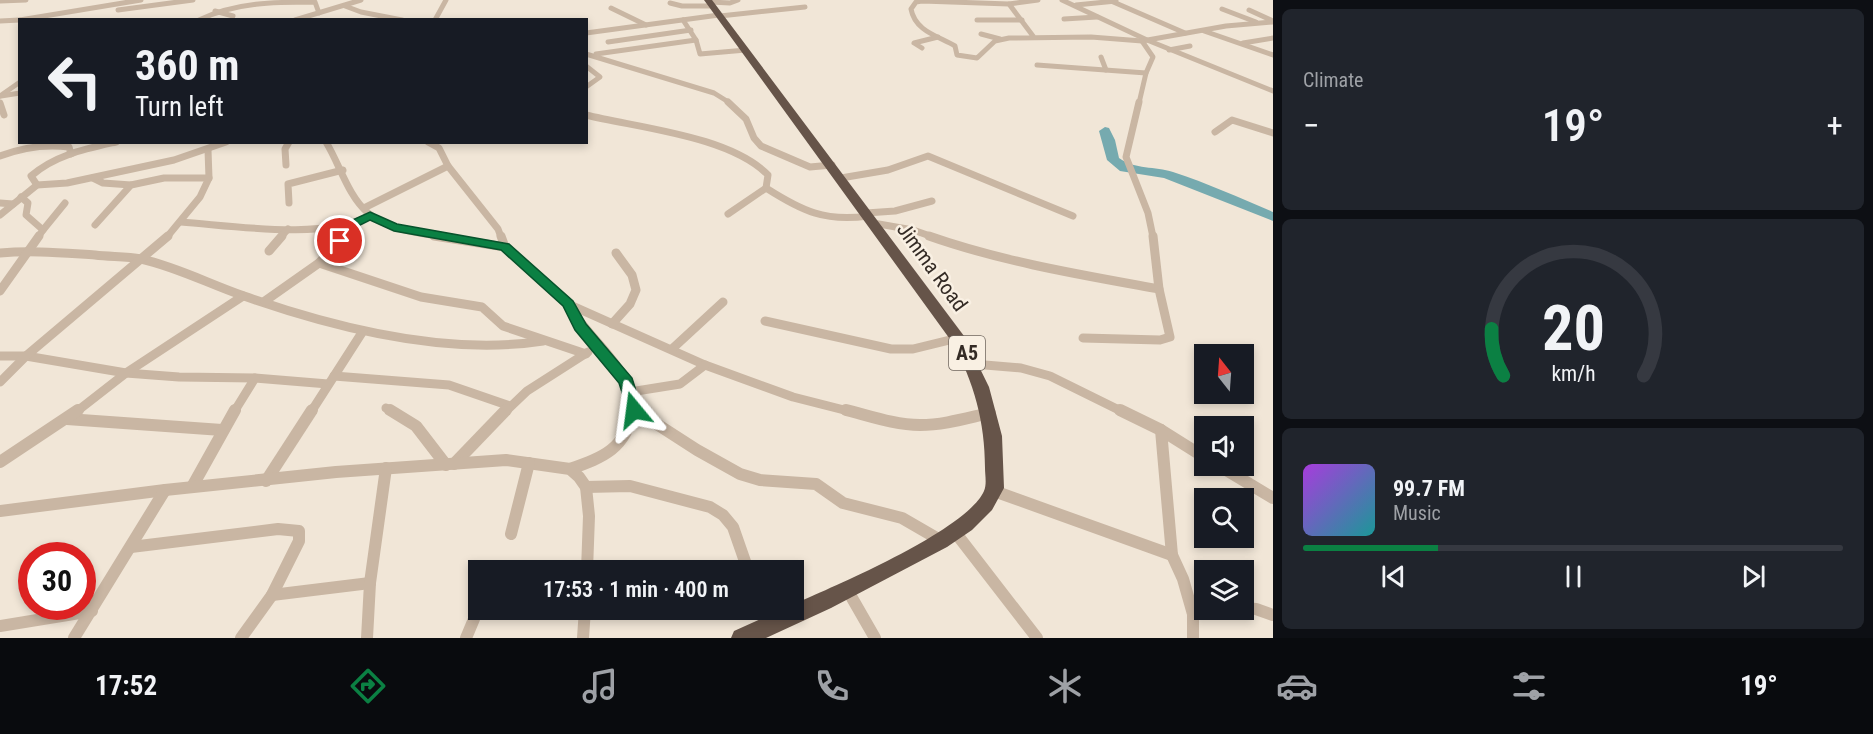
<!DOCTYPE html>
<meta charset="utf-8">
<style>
:root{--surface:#171b24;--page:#20242c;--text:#f1f3f6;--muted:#9ea1a6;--line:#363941;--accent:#0b8043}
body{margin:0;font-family:"Roboto Condensed",sans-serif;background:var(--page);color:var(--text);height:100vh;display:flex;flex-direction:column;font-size:22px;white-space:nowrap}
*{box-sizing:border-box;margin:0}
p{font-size:20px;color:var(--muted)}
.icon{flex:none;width:33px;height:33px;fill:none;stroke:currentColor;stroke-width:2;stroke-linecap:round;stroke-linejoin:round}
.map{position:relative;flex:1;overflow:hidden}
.sheet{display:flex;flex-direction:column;gap:9px;padding:9px;background:#0d0f14;width:600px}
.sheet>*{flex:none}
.guide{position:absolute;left:18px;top:18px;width:570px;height:126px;border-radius:0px;box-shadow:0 3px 9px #0003;background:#171b24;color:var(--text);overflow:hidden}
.needle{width:39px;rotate:343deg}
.buttons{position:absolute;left:1194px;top:344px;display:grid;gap:12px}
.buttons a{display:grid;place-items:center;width:60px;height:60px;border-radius:0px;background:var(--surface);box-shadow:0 3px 9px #0003;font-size:30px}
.speed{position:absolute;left:18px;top:542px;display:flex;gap:12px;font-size:30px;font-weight:700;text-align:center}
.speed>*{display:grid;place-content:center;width:78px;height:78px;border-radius:50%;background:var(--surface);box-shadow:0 3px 9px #0003;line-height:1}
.speed .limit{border:9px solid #d22;background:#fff;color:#111}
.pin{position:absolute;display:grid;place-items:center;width:51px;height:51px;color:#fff;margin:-26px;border:3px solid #fff;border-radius:50%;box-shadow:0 2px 6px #0007}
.me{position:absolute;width:66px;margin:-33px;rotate:344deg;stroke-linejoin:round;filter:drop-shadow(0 0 4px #0008)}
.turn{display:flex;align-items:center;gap:21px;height:126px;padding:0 18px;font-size:27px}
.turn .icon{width:78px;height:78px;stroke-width:2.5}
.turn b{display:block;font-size:42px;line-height:51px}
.big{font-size:45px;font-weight:600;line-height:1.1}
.sheet .widget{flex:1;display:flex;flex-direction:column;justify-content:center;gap:9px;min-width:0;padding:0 21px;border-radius:9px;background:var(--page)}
.sheet .dial{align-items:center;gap:0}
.dial svg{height:156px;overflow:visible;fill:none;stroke:var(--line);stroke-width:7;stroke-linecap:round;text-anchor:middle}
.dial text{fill:var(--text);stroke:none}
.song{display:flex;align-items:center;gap:18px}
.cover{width:72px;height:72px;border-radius:9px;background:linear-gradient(135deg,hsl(280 70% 55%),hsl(180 70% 35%))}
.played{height:6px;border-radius:3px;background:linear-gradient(90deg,var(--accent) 25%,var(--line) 25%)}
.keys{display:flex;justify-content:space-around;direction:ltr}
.heat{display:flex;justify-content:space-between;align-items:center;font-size:33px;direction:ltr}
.trip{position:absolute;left:468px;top:560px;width:336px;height:60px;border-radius:0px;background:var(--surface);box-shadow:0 3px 9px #0003;font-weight:600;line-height:60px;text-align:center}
.tab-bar{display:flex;height:96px;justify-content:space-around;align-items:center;background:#090b0e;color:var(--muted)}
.tab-bar .icon{width:42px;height:42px}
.tab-bar .current{color:var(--accent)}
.tab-bar b{font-size:27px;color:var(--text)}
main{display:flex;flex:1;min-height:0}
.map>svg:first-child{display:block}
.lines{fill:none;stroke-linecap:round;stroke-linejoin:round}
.river{fill:#76aaaf;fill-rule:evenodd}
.minor-far3{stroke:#c9b6a3;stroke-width:5}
.minor-far2{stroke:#c9b6a3;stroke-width:7}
.minor-far1{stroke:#c9b6a3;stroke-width:9}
.minor{stroke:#c9b6a3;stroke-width:12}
.trunk{fill:#665449;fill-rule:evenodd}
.route{fill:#0b8043;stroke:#07532c;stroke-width:1.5}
.labels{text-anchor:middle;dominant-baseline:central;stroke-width:5;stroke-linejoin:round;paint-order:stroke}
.shield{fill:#f9f0e3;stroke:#6f665e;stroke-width:1.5}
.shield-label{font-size:20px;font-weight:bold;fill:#342b25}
.street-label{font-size:21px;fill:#342b25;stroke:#f9f0e3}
</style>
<main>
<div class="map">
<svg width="1273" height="638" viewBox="0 0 1273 638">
<rect width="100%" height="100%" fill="#f1e6d7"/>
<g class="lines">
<path class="river" d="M1105,127L1109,128L1115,140L1119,158C1135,170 1155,166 1173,172C1207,183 1240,198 1273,212V221L1164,178L1120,171L1107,160L1099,131Z"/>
<g class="minor-far3">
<polyline points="1062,0 1147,40 1273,91"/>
<polyline points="0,1 26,0"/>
<polyline points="1111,1 1185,33"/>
<polyline points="710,2 730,3 738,0"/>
<polyline points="670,3 682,6 712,6"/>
<polyline points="1009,4 1038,0"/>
<polyline points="1076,5 1116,1"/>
<polyline points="345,6 361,12 402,20"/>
<polyline points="611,8 646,25"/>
<polyline points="1222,9 1256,22"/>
<polyline points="118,10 193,0"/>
<polyline points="1249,10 1273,21"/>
<polyline points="215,11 233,16"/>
<polyline points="720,16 805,7"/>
<polyline points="1064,19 1097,17"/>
<polyline points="20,20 141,0"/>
<path d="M199,20C236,2 275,2 315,2L319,13"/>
<polyline points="295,20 361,0"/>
<polyline points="435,20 446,0"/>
<polyline points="683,20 696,40 700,54 746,50"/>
<polyline points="977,20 1022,20"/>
<polyline points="0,21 20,20"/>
<polyline points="1204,31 1273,55"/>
<polyline points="586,33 719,15"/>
<polyline points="981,34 1000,39"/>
<path d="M1033,36L1009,4L922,1L916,2L911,9C915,31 938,36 955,46L957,55L977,58L995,41L1009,38L1091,37L1142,41L1226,26L1273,22"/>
<polyline points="608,42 691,30"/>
<polyline points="1243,43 1273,38"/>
<polyline points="922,48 914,43 938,37"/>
<polyline points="1169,50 1190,46"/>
<polyline points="586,54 714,93 730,103"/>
<polyline points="596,54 696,40"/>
<polyline points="1101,57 1106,70"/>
<polyline points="1037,65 1146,73"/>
<polyline points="586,66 600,77 586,87"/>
<polyline points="0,96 20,82"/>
<polyline points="1,96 20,93"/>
<polyline points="1139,103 1146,73 1153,57 1142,41"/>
</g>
<g class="minor-far2">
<polyline points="728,102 746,119 754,138 761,146 810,167 832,165"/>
<polyline points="1139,102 1126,157 1148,213 1153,237"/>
<polyline points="0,103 4,115"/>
<path d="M586,115C639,128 730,136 768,175L766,188C802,211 825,222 868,216"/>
<polyline points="1215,132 1232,120 1273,133"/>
<path d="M326,142C340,165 348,196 368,213C388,230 419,233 443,237"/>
<polyline points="428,142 439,148 448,166 498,229 501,237"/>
<path d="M0,156C21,148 46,144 69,147L71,154"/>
<polyline points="286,165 285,149 289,142"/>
<polyline points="93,178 103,183 131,185"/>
<polyline points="841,178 888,170 928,156 1073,216"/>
<path d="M37,185L31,176C55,155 85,149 116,142"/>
<polyline points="21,197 28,203 26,215 43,230 38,237"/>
<polyline points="0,203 13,204"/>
<polyline points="289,203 288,184 343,170"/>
<polyline points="364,208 448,166"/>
<polyline points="866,213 895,211 932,201"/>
<polyline points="728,214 766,188"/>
<polyline points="0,215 37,185 67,183 174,160 226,142"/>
<path d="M181,222C236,226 321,240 371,216"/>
<polyline points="873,223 913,230 933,237"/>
<polyline points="95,225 131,185 164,178 209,178"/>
<polyline points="43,230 65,203"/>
<polyline points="167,237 200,197 209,178 208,150"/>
<polyline points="281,237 288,229"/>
<polyline points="341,237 352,225"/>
</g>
<g class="minor-far1">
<polyline points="434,236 505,247"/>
<polyline points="501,236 505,247 568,304 705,365 793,397 852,412"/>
<path d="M929,236C1003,262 1082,275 1159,289"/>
<polyline points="269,251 282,236"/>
<path d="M0,253C32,250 63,253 95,255C110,257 126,256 141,259C177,267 209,284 244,296C335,328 447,356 543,341"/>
<polyline points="319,263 421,297 482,307 503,326 586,354"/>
<polyline points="0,291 39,236"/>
<polyline points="265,301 319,263 343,236"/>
<path d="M568,304C587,339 635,369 634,412"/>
<polyline points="765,321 891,349 913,349 958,338"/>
<polyline points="612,324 630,304 636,290 632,275 616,253"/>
<polyline points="1083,338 1160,340 1170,337 1159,289 1153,236"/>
<polyline points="672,349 723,302"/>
<polyline points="0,356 26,356 126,373 179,377 255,378 328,384"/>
<polyline points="973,364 1021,368 1050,376 1123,412"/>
<polyline points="334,376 449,385 510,406"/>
<polyline points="0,382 26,356 168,236"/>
<polyline points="630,392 680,384 705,365"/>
<polyline points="386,408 392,412"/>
<polyline points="635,410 638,412"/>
<polyline points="76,412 126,373 243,296"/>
<polyline points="234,412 255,378"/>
<polyline points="311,412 363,331"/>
<polyline points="505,412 527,391 588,352"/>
</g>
<g class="minor">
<polyline points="390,410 416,426 446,465"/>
<polyline points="635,410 697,450 740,474 760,480 816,484 843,503 902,518 940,540"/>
<path d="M846,410C870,416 895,425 920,425C944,425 967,418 990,413"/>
<polyline points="1120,410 1161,430 1204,457"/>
<polyline points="67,419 222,430"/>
<polyline points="1161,430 1172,555 1183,579 1193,614 1193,638"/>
<polyline points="0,462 78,410"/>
<polyline points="454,464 506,410"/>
<polyline points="1218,465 1273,498"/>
<path d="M570,469C604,457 625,449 634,410"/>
<polyline points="266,481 312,410"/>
<polyline points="192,487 235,410"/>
<polyline points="586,487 630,486 710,507 723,515 733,527 748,570"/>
<polyline points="994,491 1172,555"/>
<polyline points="0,511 165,490 336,472 506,460 570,469 579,477 586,487 589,516 587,570"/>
<polyline points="955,532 1037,638"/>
<polyline points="511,534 529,463"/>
<polyline points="131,547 278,529 299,531 299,541 272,595 241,638"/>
<polyline points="848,591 875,638"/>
<polyline points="272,595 370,583"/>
<polyline points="1244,608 1256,609 1273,615"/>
<polyline points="763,609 772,625"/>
<polyline points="1193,614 1223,609"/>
<polyline points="0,626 92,611"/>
<polyline points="74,638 165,490"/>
<polyline points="367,638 370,583 386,468"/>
<polyline points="466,638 474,619"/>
<polyline points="583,638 585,609"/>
</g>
<path class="trunk" d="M704,0H712L964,336L989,387L1002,436L1004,488L992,510L972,530L947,547L831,608L766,638H731L734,631L783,609H794V604C835,586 967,530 984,491C987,484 985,475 985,468C985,422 974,382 952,342Z"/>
</g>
<polygon class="route" points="370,212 397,224 509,244 573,301 586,324 632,378 642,410 640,414 629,414 619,383 575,330 563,306 501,250 394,231 370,220 356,227 344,243 335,243 334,241 348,222"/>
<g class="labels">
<rect class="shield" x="949" y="336" width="36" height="34" rx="4.5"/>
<g class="shield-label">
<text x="967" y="353">A5</text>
</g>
<g class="street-label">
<text transform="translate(932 267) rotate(54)">Jimma Road</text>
</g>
</g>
</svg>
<div class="buttons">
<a><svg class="needle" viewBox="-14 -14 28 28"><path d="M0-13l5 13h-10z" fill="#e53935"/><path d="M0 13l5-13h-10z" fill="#9ea1a6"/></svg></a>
<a><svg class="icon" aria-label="sound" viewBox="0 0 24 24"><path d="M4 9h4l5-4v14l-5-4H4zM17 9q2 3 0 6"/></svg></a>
<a><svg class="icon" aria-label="search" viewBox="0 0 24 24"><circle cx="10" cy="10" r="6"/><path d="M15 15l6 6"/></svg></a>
<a><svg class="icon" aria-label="layers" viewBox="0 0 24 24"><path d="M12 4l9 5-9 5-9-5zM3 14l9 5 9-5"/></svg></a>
</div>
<div class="speed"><div class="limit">30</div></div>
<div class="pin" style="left:340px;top:241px;background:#d93025"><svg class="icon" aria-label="arrive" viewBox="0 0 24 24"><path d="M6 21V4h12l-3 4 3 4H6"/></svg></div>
<svg class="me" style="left:634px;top:410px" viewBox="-20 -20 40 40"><path d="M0-17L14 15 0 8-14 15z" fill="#0b8043" stroke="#fff" stroke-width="4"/></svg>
<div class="trip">17:53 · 1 min · 400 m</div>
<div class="guide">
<div class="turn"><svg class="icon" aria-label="left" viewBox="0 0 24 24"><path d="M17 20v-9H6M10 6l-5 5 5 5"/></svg><div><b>360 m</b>Turn left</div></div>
</div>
</div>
<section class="sheet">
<div class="widget"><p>Climate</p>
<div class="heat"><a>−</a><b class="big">19°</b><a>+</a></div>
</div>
<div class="widget dial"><svg viewBox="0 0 100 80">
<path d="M14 69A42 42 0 1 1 86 69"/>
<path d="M14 69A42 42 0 0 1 8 45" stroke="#0b8043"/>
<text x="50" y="56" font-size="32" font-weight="700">20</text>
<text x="50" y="72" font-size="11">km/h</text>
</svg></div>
<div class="widget">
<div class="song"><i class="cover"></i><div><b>99.7 FM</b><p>Music</p></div></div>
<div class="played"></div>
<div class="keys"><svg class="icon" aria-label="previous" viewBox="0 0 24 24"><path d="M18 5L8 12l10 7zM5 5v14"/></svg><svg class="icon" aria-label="pause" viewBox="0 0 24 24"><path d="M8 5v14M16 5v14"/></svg><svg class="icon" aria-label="next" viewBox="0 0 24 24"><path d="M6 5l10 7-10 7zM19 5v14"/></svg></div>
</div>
</section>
</main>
<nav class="tab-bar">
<b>17:52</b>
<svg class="icon current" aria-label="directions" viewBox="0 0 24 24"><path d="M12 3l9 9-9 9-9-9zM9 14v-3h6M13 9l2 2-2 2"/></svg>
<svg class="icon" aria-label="music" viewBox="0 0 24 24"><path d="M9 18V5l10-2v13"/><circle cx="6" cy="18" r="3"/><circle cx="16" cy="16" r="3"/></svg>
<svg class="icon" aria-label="phone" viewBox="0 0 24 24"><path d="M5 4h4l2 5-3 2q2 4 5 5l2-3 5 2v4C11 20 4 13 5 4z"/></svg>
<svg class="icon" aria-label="climate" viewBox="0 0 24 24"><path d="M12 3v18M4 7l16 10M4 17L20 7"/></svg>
<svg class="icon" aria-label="car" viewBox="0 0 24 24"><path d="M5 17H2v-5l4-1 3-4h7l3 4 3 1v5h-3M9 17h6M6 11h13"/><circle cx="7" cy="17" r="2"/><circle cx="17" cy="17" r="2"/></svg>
<svg class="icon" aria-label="filters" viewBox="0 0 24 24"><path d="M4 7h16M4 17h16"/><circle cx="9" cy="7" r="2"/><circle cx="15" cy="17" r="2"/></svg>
<b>19°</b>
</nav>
